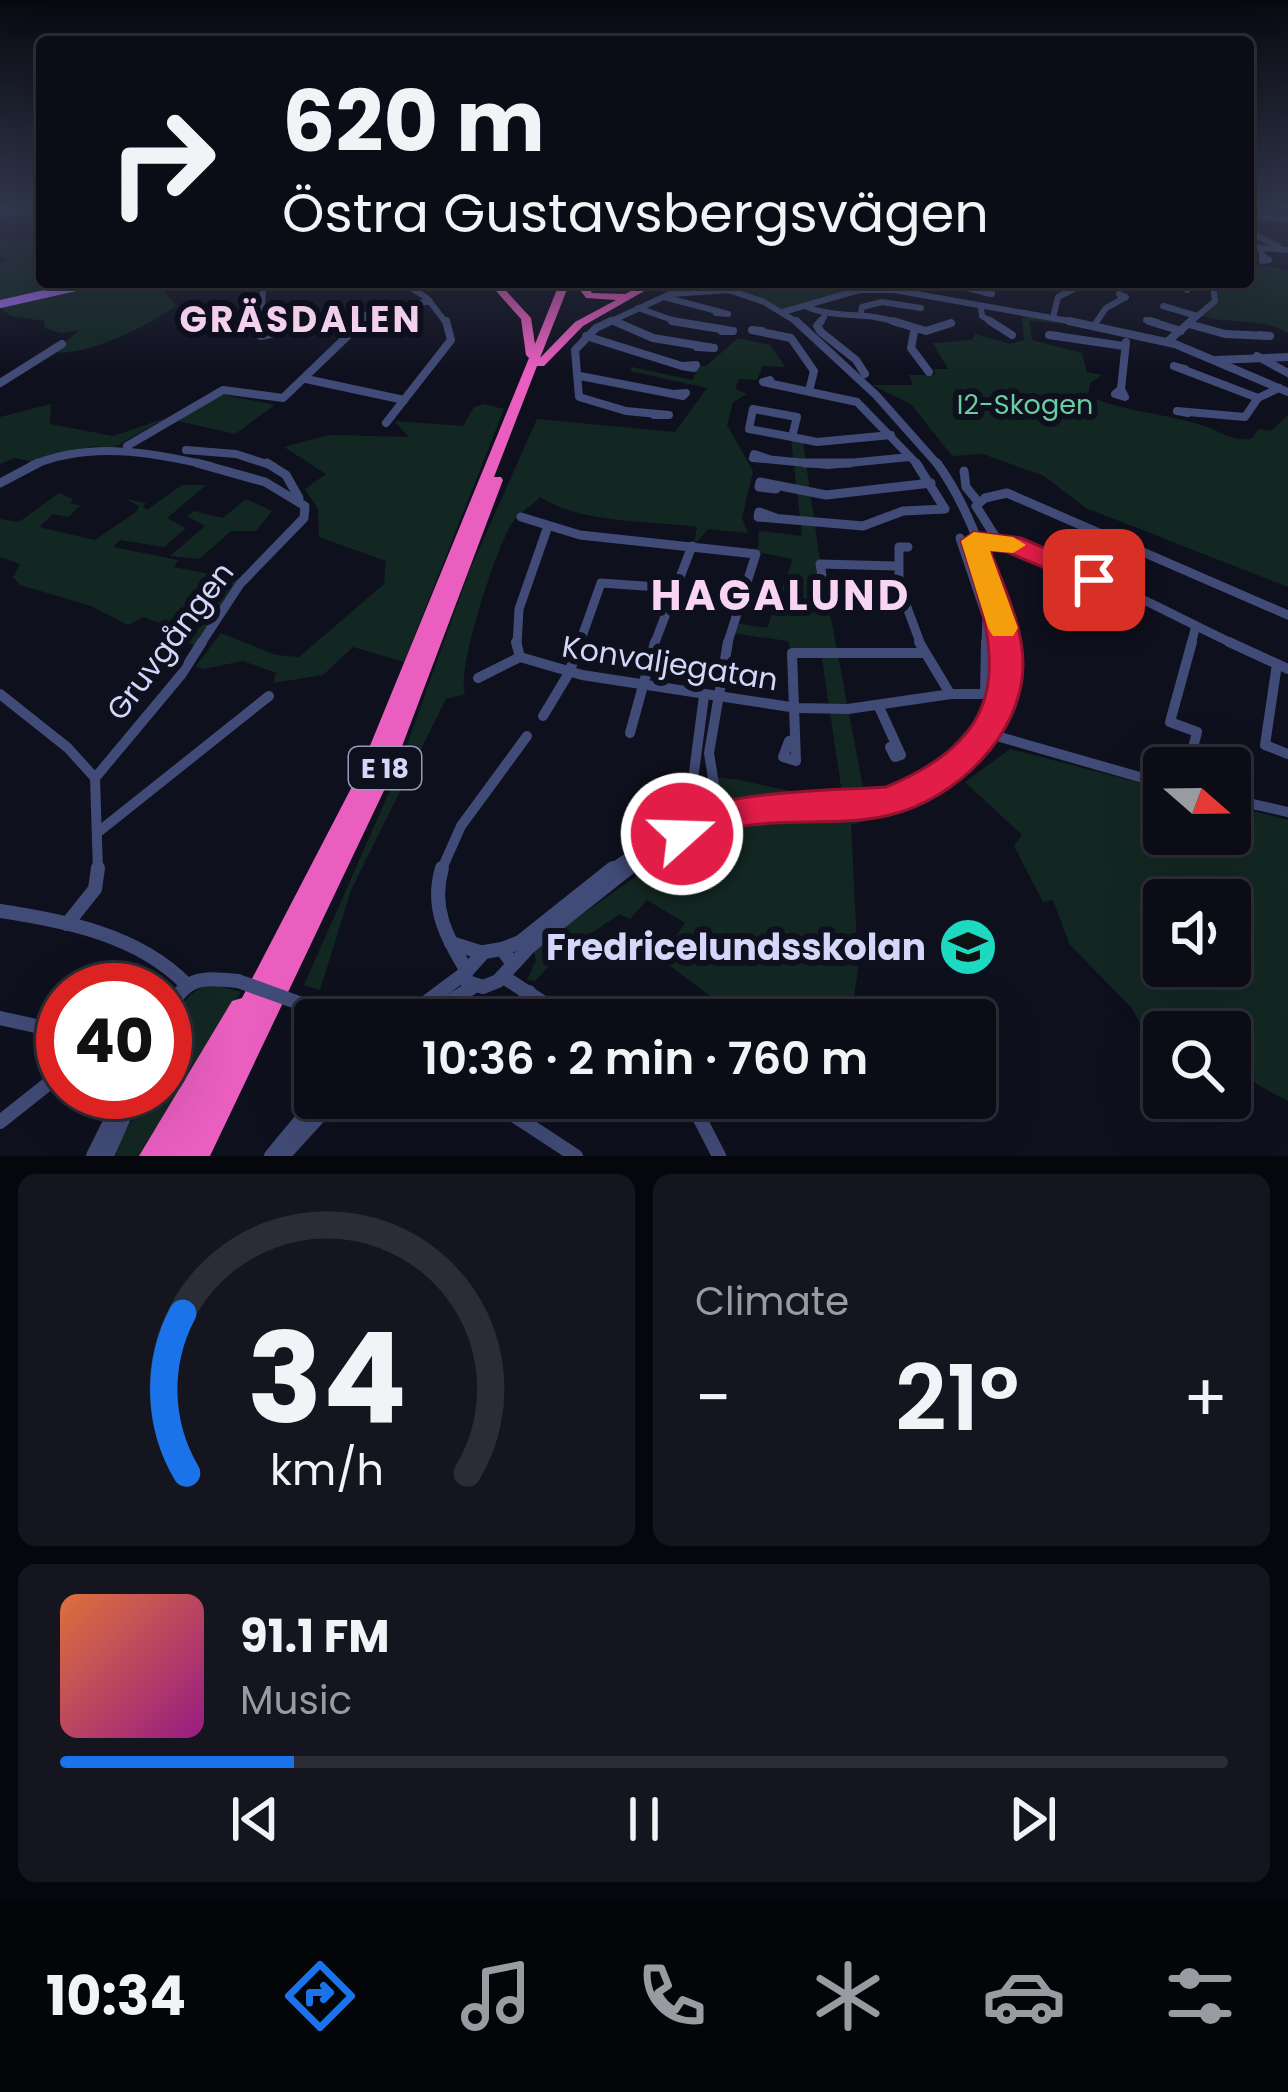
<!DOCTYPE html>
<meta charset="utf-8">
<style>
:root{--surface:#0b0c16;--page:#14151f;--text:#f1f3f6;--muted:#9a9ba1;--line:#2b2c35;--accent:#1a73e8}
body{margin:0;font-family:Poppins,sans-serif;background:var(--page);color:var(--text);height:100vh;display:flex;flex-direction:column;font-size:45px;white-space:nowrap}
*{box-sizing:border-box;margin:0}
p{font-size:39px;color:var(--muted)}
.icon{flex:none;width:66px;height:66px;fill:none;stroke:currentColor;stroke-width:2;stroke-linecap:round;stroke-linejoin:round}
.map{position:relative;height:1156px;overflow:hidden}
.sheet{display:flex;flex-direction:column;gap:18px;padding:18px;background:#06070c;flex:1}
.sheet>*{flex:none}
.banner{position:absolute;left:36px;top:36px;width:1218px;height:252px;border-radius:12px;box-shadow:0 12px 48px #0002,0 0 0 3px var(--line);background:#0b0c16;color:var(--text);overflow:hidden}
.needle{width:78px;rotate:110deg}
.buttons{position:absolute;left:1143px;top:747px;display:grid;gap:24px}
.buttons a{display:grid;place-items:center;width:108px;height:108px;border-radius:12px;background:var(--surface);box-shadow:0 12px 48px #0002,0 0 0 3px var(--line);font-size:60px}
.speed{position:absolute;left:36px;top:963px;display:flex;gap:24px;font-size:60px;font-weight:700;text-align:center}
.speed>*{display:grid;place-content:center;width:156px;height:156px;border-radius:50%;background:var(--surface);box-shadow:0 12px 48px #0002,0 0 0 3px var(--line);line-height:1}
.speed .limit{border:18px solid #d22;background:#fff;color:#111}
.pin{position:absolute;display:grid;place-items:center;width:102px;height:102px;color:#fff;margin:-51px;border-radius:24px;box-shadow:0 6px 18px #0006}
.me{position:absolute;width:132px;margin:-66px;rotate:70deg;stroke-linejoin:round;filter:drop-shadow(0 0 9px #0008)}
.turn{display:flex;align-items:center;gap:42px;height:252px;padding:0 48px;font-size:54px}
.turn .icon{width:156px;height:156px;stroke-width:2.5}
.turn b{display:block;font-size:84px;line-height:102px}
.big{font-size:90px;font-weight:600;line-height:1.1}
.sheet .widget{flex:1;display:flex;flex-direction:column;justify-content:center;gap:18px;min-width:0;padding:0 42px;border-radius:18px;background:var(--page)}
.sheet .dial{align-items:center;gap:0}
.dial svg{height:312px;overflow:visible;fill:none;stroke:var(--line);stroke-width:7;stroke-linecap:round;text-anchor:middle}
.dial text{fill:var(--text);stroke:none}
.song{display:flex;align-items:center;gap:36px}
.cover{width:144px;height:144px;border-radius:18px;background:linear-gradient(135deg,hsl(20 70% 55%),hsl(310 70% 35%))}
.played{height:12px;border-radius:6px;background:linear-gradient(90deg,var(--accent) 20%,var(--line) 20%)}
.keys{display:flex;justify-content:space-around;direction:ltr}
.heat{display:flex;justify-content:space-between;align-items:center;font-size:66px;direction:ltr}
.sheet .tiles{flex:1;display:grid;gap:18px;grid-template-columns:1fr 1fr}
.widget:last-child{grid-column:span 2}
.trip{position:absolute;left:294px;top:999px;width:702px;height:120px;border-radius:12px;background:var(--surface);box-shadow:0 12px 48px #0002,0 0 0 3px var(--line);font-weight:600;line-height:120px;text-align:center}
.tabs{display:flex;height:192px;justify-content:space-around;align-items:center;background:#040509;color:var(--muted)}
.tabs .icon{width:84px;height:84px}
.tabs .selected{color:var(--accent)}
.tabs b{font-size:54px;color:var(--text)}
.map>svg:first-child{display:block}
.green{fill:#132722;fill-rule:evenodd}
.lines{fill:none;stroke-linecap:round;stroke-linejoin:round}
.minor-far4{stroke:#414b77;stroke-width:6}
.minor-far3{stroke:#414b77;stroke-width:8}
.minor-far2{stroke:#414b77;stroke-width:9}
.minor-far1{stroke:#414b77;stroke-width:10}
.minor{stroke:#414b77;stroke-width:14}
.major{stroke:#9d69ea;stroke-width:8}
.highway{fill:#e95ebf;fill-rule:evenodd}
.minor-bridge{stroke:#414b77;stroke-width:14}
.route{fill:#e11d48;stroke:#92132f;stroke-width:3}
.slow{fill:#f59e0b}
.labels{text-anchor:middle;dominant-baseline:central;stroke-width:12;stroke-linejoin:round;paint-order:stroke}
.far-park-label{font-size:27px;fill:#69ce9f;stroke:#0f101e}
.shield{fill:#0f101e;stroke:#989bb7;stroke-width:3}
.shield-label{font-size:27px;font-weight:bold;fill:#d3d7f9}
.street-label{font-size:30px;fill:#d3d7f9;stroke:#0f101e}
.far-district-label{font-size:36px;font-weight:bold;letter-spacing:3px;fill:#f9d5f4;stroke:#0f101e}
.near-poi-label{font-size:36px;font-weight:bold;fill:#d3d7f9;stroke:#0f101e;text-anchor:end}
.district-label{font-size:42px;font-weight:bold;letter-spacing:3px;fill:#f9d5f4;stroke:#0f101e}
</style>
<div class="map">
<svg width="1288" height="1156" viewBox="0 0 1288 1156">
<rect width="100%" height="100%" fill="#0f101e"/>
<g class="green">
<polygon points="42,232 42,282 90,282 0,302 0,264 5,260 0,257 0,239 35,240"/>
<path d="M1248,263L1288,270V333C1263,317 1232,325 1203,316L1217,302L1215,283L1248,282Z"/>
<path d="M110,282H157L176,306C150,325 86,357 54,352L79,330L61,333L44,328L45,321L10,316L0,307Z"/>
<polygon points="734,282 893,286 784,311 733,290"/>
<path d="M1029,316L1078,325L1029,321L1032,340L1082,353L1087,372L1102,375L1090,383L1088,396C1127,413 1167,413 1207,427C1224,433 1231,441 1251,439L1259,429L1271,431L1288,415V587L1086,508L1044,476L983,454L952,456L911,404L872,385H913L909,375H935L934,369H948L933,343L972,340L975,334L1010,344L1024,340L1022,318Z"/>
<path d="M738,338L770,345L785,367L763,366L757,380L739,379L735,389L747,394L733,402L727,425L753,471L742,518L748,533L708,529L694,545L697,527C648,520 582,524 540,497C532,505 518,514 513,522C497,544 456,671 465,694L446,699L351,890L320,990L304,985L392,786L469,572L537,419L675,432L707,388L630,371L632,367L693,380L698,366H706Z"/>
<polygon points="220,394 275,405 235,434 177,421"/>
<polygon points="51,404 50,424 113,436 166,418 113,448 92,446 34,462 15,458 0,464 0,417"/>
<polygon points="484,404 504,409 404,662 353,647 323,675 273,683 276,673 243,661 203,669 196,666 221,633 276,655 299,657 384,584 386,561 319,537 318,509 305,489 326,474 284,447 329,435 409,437 394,421 463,426 474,407"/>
<polygon points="791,439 803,442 820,561 864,792 842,793 821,652 791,651 788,641 731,633 733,623 767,628 793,559 758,552 759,531 802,536"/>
<polygon points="182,485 206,485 167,518 186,528 164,547 120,540 113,547 178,560 174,567 240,580 194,646 171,628 144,617 128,625 91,606 20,585 13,577 20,564 0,557 0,519 19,522 59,493 73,499 70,504 81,505 68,517 53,514 39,527 95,540 136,512 139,506 126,499 146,503 143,507 147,510"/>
<polygon points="246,499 272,511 256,531 231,531 199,559 170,556 205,526 187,516 194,511 223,518"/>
<path d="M972,724L977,728L969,744L915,785L860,802L727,799L720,794L715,777C773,781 845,817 901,788C929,774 951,746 972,724Z"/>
<path d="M1010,749L1164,789V834H1230V805L1288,820V1101C1254,1083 1230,1074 1230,1032H1198L1175,1019L1171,1032H1164V1041L1145,1031L1130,1006L1070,945L1053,900L1043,902L1014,846L1022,835L965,782ZM1164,900H1230V966H1164Z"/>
<path d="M866,811L877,817L851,825L858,968L851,1020H724L729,1010L661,959L685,923L647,900L630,919L620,914L561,953L535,981L527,980L536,960L533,949L705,828C756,806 812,815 866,811Z"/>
<path d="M211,984L241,992L140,1156H116L124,1132L152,1092H165C165,1056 168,995 211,984Z"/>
</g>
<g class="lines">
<g class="minor-far4">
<polyline points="0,213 17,212 0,214"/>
<polyline points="1248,216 1288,219"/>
<polyline points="1248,232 1278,246"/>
<polyline points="1248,247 1288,250"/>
<polyline points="1261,248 1262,255"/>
<polygon points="1262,255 1269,260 1262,261"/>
<polyline points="401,282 427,298 447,324"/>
<polyline points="704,282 764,302 800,324"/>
<polyline points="942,282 992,294 985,293"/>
<polyline points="1185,282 1187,290"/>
<polyline points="338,287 346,282"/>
<polyline points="664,297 728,314 716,313"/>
<path d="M805,306C836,320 868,310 900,324"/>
<polyline points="638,308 684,324"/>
<polyline points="981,308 982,316 995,324"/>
<polyline points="1174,309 1163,306 1197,316"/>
<polyline points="783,312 859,290 894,290 1086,324"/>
<polyline points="861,312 862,307 882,302 921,308"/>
<polyline points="1053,318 1058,297 1082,285 1073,287"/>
<polyline points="347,319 430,301"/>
<polyline points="611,320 621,324"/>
<polyline points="1157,323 1146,320 1159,324"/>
<polyline points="262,324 263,282"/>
<polyline points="360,324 371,313"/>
<polyline points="605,324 670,294 730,290"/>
<polyline points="818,324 824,317"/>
<polyline points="1095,324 1106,308 1126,297 1119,294 1122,299"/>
<polyline points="1188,324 1215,301 1213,285 1194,282"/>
</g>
<g class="minor-far3">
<polyline points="262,321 261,336 297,329"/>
<polyline points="611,321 596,328 575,350 579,397 626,411 669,415 654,415"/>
<polyline points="614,321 653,338 714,348 697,347"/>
<polyline points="672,321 733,331 722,331"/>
<polyline points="796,321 876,395 939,466"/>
<polyline points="821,321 817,326 821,332 856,360 865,374"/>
<polyline points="893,321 926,331 951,323"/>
<polyline points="990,321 1012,335"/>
<polyline points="1069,321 1175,344 1288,392"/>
<polyline points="1149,321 1181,331"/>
<polyline points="1150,321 1157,323"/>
<polyline points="1189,324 1225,334 1270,336 1260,335"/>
<polyline points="762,331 752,330 791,338 814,371 809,391"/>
<polyline points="914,332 911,348 929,372"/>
<polyline points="586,336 682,366"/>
<polyline points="1059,336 1049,335 1124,346"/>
<polyline points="1167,342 1191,321"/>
<polyline points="1257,356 1288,373"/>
<polyline points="1215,360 1288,357"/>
<polygon points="696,365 694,368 682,366"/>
<polyline points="1185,369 1174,366 1258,398"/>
<polyline points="580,376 673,394"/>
<polyline points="306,379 404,400"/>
<polyline points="0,383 62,344"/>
<polyline points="768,383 770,380 763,382 857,402 919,466"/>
<polygon points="1121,389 1125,397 1115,394"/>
<polyline points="1121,389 1126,342"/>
<polygon points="686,393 683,396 673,394"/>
<polygon points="753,409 797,417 792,437 749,429"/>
<polyline points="1188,413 1177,411 1245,417 1258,398 1279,388"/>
<polyline points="386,423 451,340 446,321"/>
<polyline points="792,437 817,442 891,435"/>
<polyline points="127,446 223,390 283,398 363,321"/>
<polyline points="186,450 236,454 273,466"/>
<polyline points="769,459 754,454 753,458 828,465 910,457"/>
<path d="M31,466C88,441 152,452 210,466"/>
</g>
<g class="minor-far2">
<polyline points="197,463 265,482 305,506 304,518 240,584 200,645"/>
<polyline points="267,463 286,475 299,498"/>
<polyline points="805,463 850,463"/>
<path d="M937,463C972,511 997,586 1004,645"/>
<polyline points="964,471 966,487 979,503"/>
<polyline points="0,483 38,463"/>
<polyline points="776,489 759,487 760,482 826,495 931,483"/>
<polyline points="521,517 580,535 756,554 727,645"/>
<polyline points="776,518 759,512 758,517 863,526 903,511 945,509 916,463"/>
<polyline points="960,538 987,618 986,645"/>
<path d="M974,541C1041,541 1170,615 1236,645"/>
<polyline points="998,541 976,506 985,498 1007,493 1288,615"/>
<polyline points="908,547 899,547 899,586 921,645"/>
<polyline points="896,566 820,564 827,605 903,607"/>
<polyline points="517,645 519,609 548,526"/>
<polyline points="579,645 601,583 672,588"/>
<polyline points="654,645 692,546"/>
<polyline points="1191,645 1195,629"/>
</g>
<g class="minor-far1">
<polyline points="516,642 520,657 582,675 797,708 848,709 951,694 985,694 986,642"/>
<polyline points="919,642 949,692"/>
<polyline points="1229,642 1288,669"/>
<polyline points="1277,664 1265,745 1288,754"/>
<polyline points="478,678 520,657"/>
<polyline points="0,694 68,748 95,778 98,871"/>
<polyline points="879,707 901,755 895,757 890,747 896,745"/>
<polyline points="543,716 569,673 580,642"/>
<polyline points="630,733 655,642"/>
<polyline points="986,733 1164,784"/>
<polyline points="795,740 789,741 783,757 796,761 792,653 925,653"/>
<polyline points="1188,768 1197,732 1170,722 1192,642"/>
<polyline points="694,772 704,696"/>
<polyline points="95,778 181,675 202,642"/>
<polyline points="1230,799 1288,812"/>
<polyline points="719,816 709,753 728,642"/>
<polyline points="97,833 269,696"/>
<polyline points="441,871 461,826 527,736"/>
<path d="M609,871C676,821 740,802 823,804"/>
<path d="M625,871C655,850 686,827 722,817C767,804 815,811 861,804C943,790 1014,731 1004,642"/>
</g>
<g class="minor">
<path d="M442,868C430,908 447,938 467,971"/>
<path d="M0,911C66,921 138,935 186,984"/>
<polyline points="67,924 95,889 98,868"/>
<polyline points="451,943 483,953"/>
<polyline points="502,949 520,942 613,868"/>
<polyline points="512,963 502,949 484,952 465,973 467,982 483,987 498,981 529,947 629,868"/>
<polyline points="505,978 570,1020"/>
<polyline points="299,1003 347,1020"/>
<polyline points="306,1006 322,1020"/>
<path d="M165,1015C187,977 196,977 238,981"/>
<polyline points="0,1018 63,1032"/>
<polyline points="402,1020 465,973"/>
<polyline points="420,1020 473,987"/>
<polyline points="512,1020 529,992"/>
<polyline points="487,1098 576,1156"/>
<polyline points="679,1098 700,1119 719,1156"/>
<polyline points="0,1122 63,1072"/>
<polyline points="93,1156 125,1092"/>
<polyline points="107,1156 135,1092"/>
<polyline points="271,1156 319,1098"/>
<polyline points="283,1156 336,1098"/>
</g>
<polyline class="major" points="0,304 98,282"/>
<g class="highway">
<polygon points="488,282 498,282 531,318 535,344 560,282 570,282 540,358 575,322 616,300 586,298 574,282 584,282 592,293 625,294 648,282 660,282 583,326 544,366 537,366 494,477 501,477 503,480 390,778 210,1156 139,1156 232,1001 242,998 358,775 529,358 526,355 521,319"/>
<path d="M503,282H541C533,287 511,287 503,282Z"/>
</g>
<polyline class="minor-bridge" points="238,981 299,1003"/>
</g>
<linearGradient id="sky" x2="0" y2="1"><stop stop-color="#080910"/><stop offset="0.56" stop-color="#31374c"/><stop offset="1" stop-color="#31374c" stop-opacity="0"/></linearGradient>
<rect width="1288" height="372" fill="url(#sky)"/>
<path class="route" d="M974,532L1021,538L1104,574L1108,580L1094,589L1007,552L990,550C1003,585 1024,628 1023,666C1022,735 956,799 890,815C837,828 777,816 724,830C710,834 696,844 682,849L669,845L664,834C686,788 838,791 886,787C1019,732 999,654 961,541Z"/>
<polygon class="slow" points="974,532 1013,537 1026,545 1013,553 990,551 1018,628 1013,636 993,636 988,628 961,541"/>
<defs>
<symbol id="school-disc" viewBox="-11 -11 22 22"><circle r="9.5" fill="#1ed9c2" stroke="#0f101e"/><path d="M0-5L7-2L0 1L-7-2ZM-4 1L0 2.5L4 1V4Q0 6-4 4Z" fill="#111"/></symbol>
</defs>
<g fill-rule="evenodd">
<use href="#school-disc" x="935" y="914" width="66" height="66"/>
</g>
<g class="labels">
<g class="far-park-label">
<text x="1025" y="404">I2-Skogen</text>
</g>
<rect class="shield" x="349" y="747" width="72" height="42" rx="9"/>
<g class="shield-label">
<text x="385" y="768">E 18</text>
</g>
<g class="street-label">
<text transform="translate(170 641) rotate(-53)">Gruvgången</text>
<text transform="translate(670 663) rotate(9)">Konvaljegatan</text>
</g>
<g class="far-district-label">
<text x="301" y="319">GRÄSDALEN</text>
</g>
<g class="near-poi-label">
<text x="926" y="947">Fredricelundsskolan</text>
</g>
<g class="district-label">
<text x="781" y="595">HAGALUND</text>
</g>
</g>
</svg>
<div class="buttons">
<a><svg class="needle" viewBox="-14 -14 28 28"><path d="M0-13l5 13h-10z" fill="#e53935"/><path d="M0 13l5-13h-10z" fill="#9a9ba1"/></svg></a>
<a><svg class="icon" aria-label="sound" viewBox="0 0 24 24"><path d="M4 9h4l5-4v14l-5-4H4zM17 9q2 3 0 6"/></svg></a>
<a><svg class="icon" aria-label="search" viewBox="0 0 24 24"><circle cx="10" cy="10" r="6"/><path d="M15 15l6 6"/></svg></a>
</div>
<div class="speed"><div class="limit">40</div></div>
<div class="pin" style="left:1094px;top:580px;background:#d93025"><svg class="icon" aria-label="arrive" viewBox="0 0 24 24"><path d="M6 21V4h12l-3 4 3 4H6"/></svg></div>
<svg class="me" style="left:682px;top:834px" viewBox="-20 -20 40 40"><circle r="17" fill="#e11d48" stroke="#fff" stroke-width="3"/><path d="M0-11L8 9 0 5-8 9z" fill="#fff"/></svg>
<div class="trip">10:36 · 2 min · 760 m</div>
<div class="banner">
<div class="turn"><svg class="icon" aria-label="right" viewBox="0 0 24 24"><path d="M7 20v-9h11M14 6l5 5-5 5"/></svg><div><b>620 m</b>Östra Gustavsbergsvägen</div></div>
</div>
</div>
<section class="sheet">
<div class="tiles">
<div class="widget dial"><svg viewBox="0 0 100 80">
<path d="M14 69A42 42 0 1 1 86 69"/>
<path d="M14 69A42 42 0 0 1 13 28" stroke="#1a73e8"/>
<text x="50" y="56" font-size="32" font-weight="700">34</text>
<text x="50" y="72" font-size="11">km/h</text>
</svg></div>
<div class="widget"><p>Climate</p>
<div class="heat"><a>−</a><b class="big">21°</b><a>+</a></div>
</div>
<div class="widget">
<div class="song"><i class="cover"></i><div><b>91.1 FM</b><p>Music</p></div></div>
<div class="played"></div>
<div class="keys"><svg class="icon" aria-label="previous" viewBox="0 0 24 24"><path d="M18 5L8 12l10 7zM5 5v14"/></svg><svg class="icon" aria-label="pause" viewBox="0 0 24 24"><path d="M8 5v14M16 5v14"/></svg><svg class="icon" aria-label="next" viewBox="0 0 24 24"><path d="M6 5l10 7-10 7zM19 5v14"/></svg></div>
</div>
</div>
</section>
<nav class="tabs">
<b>10:34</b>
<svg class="icon selected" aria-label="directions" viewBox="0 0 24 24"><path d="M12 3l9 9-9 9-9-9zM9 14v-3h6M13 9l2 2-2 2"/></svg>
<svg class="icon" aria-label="music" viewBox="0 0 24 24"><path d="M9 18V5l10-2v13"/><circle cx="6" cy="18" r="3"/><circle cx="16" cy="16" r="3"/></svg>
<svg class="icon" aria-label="phone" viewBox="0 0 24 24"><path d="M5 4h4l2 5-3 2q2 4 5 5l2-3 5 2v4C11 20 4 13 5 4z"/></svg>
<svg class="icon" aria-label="climate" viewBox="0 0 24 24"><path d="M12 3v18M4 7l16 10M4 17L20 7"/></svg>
<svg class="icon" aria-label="car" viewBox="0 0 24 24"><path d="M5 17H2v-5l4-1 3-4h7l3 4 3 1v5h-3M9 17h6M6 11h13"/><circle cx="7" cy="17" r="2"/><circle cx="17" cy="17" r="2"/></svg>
<svg class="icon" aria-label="filters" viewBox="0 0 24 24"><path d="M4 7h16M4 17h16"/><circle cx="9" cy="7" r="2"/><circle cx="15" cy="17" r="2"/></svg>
</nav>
